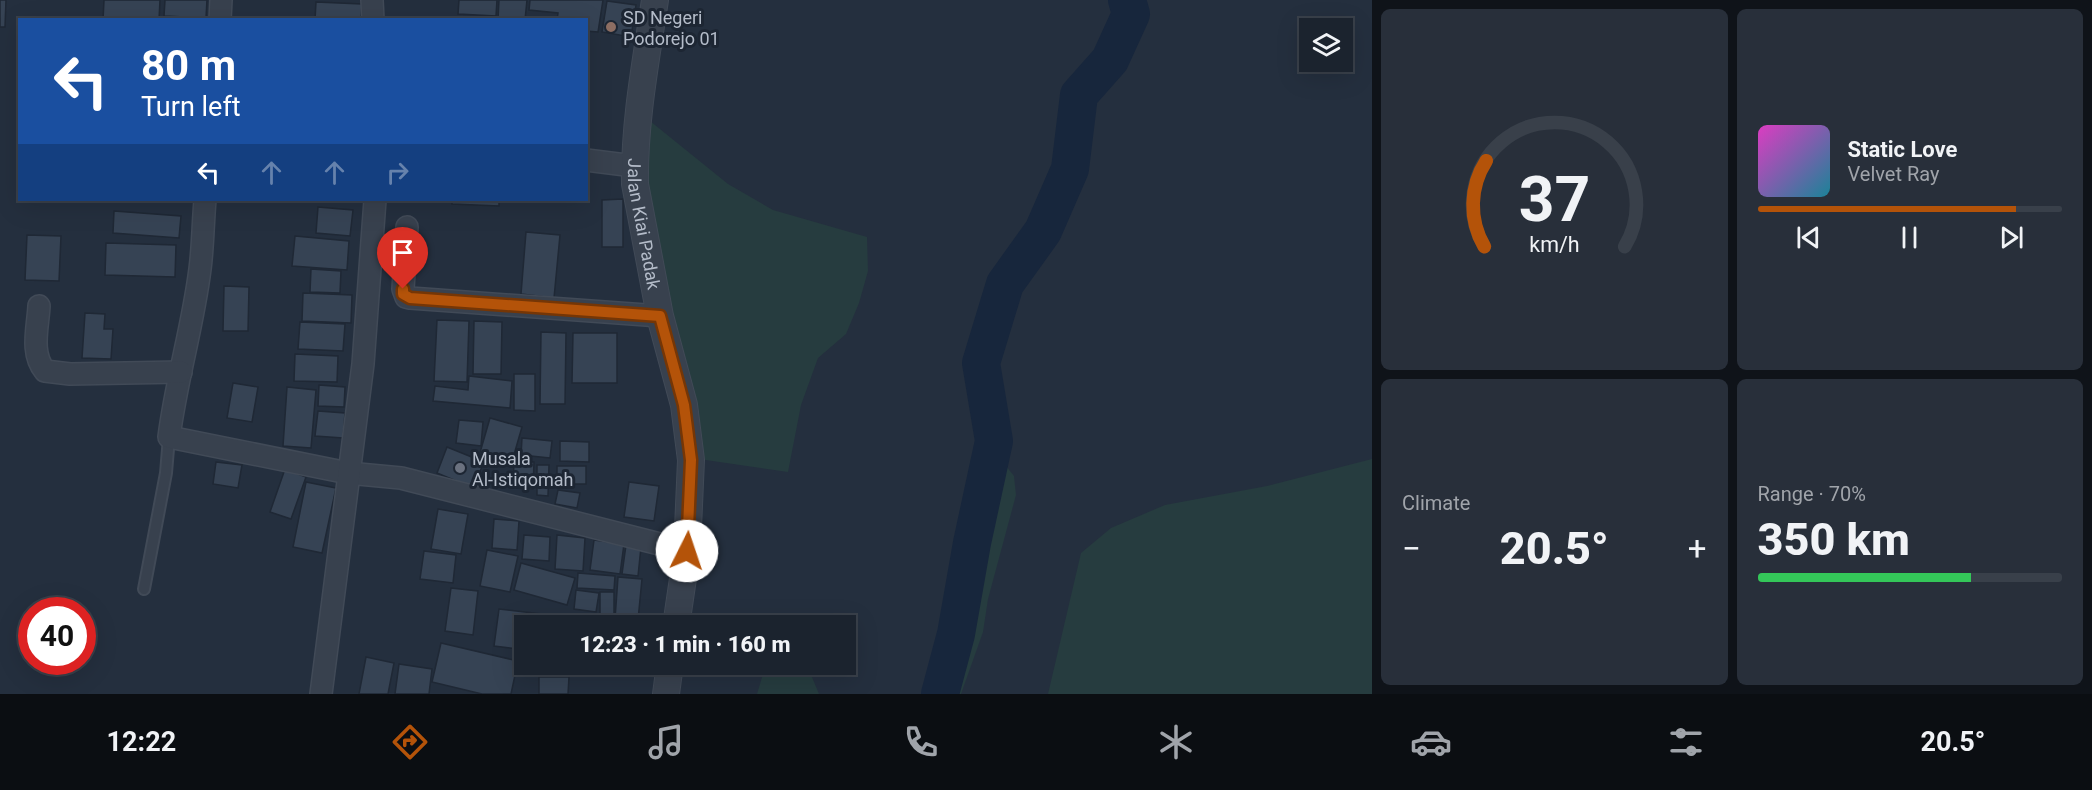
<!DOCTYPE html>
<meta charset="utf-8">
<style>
:root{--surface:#1b232e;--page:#282f3a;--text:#f1f3f6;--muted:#a0a4aa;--line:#39404a;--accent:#b45309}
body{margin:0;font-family:Roboto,sans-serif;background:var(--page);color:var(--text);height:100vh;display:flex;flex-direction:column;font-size:22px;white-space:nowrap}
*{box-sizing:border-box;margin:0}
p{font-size:20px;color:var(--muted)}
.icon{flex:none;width:33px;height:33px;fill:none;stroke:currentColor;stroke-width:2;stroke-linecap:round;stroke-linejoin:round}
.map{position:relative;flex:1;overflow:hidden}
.drawer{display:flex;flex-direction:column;gap:9px;padding:9px;background:#0f1319;width:720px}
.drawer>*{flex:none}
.top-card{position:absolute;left:18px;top:18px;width:570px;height:183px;border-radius:0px;box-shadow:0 6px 24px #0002,0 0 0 2px var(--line);background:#1a4fa0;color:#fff;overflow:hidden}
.fabs{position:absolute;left:1299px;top:18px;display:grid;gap:12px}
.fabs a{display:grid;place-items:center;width:54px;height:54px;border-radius:0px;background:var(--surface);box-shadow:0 6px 24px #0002,0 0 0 2px var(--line);font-size:30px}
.speed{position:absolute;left:18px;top:597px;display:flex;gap:12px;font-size:30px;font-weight:700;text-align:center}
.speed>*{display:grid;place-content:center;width:78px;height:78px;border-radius:50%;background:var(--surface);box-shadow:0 6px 24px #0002,0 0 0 2px var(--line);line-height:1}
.speed .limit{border:9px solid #d22;background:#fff;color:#111}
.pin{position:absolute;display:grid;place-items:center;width:51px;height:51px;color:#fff;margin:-62px -26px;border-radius:50% 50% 50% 0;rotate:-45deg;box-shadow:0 0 6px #0007}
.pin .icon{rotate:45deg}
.me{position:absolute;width:66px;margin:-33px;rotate:4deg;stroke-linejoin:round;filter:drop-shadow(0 0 4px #0008)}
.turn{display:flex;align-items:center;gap:21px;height:126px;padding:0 24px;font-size:27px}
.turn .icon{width:78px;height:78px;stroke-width:2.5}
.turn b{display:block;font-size:42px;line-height:51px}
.lanes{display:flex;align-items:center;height:57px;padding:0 24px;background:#0003;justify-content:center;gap:30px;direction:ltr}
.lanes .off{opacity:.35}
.big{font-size:45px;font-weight:800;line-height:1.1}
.drawer .widget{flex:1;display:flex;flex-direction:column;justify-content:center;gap:9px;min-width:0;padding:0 21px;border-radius:9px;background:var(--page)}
.drawer .dial{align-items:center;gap:0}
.dial svg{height:156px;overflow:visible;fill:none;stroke:var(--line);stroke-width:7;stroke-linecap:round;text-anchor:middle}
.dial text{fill:var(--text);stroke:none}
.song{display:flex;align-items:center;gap:18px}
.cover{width:72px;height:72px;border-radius:9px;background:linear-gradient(135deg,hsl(310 70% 55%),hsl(190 70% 35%))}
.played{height:6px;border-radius:3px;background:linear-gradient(90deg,var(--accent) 85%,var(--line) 85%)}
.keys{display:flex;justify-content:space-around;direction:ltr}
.heat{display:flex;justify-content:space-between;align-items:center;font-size:33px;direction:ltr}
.charge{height:9px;border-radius:4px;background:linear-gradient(90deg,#34c759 70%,var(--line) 0)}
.drawer .tiles{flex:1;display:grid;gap:9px;grid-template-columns:repeat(2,1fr)}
.trip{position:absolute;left:514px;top:615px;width:342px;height:60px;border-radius:0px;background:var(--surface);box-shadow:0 6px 24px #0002,0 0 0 2px var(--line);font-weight:800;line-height:60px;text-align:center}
.dock{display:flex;height:96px;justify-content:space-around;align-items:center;background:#0b0e12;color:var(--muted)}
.dock .icon{width:42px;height:42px}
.dock .current{color:var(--accent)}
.dock b{font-size:27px;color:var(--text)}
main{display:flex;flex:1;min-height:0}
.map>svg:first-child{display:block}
.green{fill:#263c3f}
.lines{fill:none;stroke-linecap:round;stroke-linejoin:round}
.river{stroke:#17263c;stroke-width:38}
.building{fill:#364354;stroke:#1f2835;stroke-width:1.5}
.service-casing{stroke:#414a57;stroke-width:14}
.minor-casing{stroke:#414a57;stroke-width:24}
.tertiary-casing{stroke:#414a57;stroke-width:28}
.service{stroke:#38414e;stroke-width:10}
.minor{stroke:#38414e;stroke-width:21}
.tertiary{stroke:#38414e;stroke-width:26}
.route-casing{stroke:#753606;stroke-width:15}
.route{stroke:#b45309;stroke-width:10}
.education-dot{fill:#8d6e63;stroke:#1d2633;stroke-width:2}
.worship-dot{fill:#6b7280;stroke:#1d2633;stroke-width:2}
.labels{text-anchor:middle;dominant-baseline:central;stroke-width:6;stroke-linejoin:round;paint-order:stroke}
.poi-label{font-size:18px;fill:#b4bcc9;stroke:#1d2633;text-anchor:start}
.street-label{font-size:18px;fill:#b4bcc9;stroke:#1d2633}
</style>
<main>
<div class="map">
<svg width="1372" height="694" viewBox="0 0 1372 694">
<rect width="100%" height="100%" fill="#242f3e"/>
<g class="green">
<polygon points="650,121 728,184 773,210 867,237 868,271 859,303 846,334 818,358 801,405 788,472 692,458 642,219"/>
<polygon points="1372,459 1372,694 1048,694 1081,553 1111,528 1165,505 1267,486"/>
<polygon points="1002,461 1014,476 1016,495 988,599 983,632 961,694 929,694 947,627 971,506"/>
<polygon points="766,664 807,665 819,694 757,694"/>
</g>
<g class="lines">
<polyline class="river" points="940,694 956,634 972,543 994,441 981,363 1005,284 1043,231 1070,169 1079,95 1110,60 1131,14 1127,0"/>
</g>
<g class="building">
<polygon points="0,0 6,0 5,27 0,27"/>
<polygon points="104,0 160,0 159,20 103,20"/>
<polygon points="165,0 207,0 206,18 164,16"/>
<polygon points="459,0 497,0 496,16 458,14"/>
<polygon points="499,0 527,0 525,20 498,19"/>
<polygon points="530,0 603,0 598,32 586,31 586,20 557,20 558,13 529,10"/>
<polygon points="607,1 636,5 631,37 602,32"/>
<polygon points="316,2 362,4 361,20 315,20"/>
<polygon points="623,199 623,247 602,247 602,200"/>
<polygon points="452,200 499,200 499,206 452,204"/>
<polygon points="318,207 353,210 350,236 316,233"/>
<polygon points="114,211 181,216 179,238 113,233"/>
<polygon points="526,232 560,235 554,298 521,294"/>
<polygon points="27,235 61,236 59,281 25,280"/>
<polygon points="295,236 349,241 347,270 292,266"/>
<polygon points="106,243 176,245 175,277 105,275"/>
<polygon points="311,269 341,271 340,293 310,292"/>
<polygon points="224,286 249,287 248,331 223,331"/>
<polygon points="303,293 352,295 351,323 302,321"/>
<polygon points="85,313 105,314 104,329 113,329 111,359 82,358"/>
<polygon points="437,320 469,321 467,382 434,381"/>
<polygon points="474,321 502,322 501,374 473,374"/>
<polygon points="300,322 345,324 343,351 298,349"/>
<polygon points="541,332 566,333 565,404 540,404"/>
<polygon points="573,333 617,333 617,383 572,383"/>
<polygon points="295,354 338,356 337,382 294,381"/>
<polygon points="514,374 535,374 535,411 514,410"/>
<polygon points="469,376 512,381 510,408 433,401 435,386 468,390"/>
<polygon points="233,383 258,387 252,422 227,418"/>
<polygon points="319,385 345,387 344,407 318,406"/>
<polygon points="287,387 316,390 311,448 283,446"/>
<polygon points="318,411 345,413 343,438 315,436"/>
<polygon points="490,418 522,427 511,465 479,456"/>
<polygon points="459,420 483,422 481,446 456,443"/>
<polygon points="522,438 552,441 550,458 521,455"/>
<polygon points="560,441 589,442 589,462 560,461"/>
<polygon points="447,447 484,462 473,488 437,473"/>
<polygon points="514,461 534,462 533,489 513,488"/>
<polygon points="216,462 242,465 238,488 213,484"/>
<polygon points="537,465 549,465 548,496 537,495"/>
<rect x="557" y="466" width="29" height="18"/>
<polygon points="285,469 306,477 291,519 270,512"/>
<polygon points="306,482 336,488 322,553 293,547"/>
<polygon points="629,482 659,486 654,521 624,517"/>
<polygon points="558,490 580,493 577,508 555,504"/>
<polygon points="438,509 468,514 461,554 431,549"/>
<polygon points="494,519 519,521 517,550 492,548"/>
<polygon points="524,535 550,537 549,561 522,559"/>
<polygon points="557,535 585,538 583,571 555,569"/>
<polygon points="594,540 624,544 620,574 590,570"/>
<polygon points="626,545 641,547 638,576 622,574"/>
<polygon points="487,550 518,556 510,592 480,586"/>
<polygon points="424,551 456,555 453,583 420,579"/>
<polygon points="521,563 575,578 567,605 514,590"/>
<polygon points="578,573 615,576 614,590 577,588"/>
<polygon points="618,577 642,579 638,620 615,619"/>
<polygon points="451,588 478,591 473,635 445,631"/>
<polygon points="576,590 599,593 596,612 574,609"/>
<rect x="600" y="592" width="14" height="27"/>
<polygon points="499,609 541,614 540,626 525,626 525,650 494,646"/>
<polygon points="441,643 518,661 511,694 482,694 432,682"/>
<polygon points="366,657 394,663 388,694 359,694"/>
<polygon points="399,664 432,669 429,694 395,694"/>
<polygon points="539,677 569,677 568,694 539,694"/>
</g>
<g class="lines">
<defs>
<polyline id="service" points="144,589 166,473 169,437"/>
<g id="minor">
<polyline points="372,0 373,20"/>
<polyline points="220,20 221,0"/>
<polyline points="586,160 634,166"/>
<path d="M205,200C203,222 203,246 200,269C193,326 176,381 169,437L348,473L401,478L687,551"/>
<polyline points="407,227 403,289 406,297 410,298 660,316"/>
<path d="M39,306C38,327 30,353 45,371L70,374L181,372"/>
<polyline points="321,694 363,364 375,200"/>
</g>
<g id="tertiary">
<path id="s1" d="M655,0C646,60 634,123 635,184L660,316L684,405L691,460L687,551L676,626"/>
<polyline points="666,694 670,664"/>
</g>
</defs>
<use href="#service" class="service-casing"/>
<use href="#minor" class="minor-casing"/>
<use href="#tertiary" class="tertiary-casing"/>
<use href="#service" class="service"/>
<use href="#minor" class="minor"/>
<use href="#tertiary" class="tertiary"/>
</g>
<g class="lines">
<defs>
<polyline id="route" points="403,289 403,294 410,298 660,316 684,405 691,460 687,551"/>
</defs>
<use href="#route" class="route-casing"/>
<use href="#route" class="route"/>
</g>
<circle class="education-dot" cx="611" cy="27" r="6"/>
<circle class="worship-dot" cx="460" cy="468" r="6"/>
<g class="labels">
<g class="poi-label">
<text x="623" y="17">SD Negeri<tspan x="623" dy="21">Podorejo 01</tspan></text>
<text x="472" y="458">Musala<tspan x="472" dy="21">Al-Istiqomah</tspan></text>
</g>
<g class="street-label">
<text stroke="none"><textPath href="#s1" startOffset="226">Jalan Kiai Padak</textPath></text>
</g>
</g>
</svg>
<div class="fabs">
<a><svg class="icon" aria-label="layers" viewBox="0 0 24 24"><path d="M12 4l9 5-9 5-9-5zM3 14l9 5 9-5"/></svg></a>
</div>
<div class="speed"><div class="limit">40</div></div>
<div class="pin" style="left:403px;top:289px;background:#d93025"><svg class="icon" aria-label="arrive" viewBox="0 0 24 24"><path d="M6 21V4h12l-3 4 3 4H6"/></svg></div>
<svg class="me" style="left:687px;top:551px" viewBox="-20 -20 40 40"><circle r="19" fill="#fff"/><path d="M0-13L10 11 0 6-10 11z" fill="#b45309"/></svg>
<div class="trip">12:23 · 1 min · 160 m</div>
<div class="top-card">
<div class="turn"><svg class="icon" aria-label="left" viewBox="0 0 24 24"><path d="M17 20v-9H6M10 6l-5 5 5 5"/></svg><div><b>80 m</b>Turn left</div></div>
<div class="lanes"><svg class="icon" aria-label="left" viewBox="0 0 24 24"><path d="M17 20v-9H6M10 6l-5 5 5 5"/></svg><svg class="icon off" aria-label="ahead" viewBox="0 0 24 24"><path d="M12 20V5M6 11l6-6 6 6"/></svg><svg class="icon off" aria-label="ahead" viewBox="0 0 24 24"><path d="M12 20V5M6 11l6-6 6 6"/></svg><svg class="icon off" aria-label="right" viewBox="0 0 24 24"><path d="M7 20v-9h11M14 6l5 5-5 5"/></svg></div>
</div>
</div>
<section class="drawer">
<div class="tiles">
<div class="widget dial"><svg viewBox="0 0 100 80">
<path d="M14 69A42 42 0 1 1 86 69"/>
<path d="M14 69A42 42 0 0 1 15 25" stroke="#b45309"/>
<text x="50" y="56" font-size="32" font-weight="700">37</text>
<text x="50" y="72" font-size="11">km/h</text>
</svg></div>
<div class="widget">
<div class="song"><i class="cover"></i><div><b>Static Love</b><p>Velvet Ray</p></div></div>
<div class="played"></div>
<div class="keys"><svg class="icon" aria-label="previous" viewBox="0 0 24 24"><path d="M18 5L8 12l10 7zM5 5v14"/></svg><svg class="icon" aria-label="pause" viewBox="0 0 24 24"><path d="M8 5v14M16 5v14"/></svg><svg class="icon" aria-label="next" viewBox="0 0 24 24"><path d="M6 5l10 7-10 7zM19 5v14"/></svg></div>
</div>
<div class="widget"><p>Climate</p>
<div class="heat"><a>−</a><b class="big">20.5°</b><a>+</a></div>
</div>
<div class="widget"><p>Range · 70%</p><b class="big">350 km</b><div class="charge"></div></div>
</div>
</section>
</main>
<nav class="dock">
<b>12:22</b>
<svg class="icon current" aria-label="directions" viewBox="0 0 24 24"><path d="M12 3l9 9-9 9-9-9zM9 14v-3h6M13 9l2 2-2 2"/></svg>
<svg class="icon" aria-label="music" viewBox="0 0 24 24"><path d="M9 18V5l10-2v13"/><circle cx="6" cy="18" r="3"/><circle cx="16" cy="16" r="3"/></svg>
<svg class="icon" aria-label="phone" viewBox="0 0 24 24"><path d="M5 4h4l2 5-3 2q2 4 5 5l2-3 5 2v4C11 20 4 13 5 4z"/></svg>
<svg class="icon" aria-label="climate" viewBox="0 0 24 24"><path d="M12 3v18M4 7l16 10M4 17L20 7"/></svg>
<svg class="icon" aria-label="car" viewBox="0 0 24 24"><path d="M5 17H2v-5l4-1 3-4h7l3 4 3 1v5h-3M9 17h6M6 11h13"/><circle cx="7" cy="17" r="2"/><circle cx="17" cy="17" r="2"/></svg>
<svg class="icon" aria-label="filters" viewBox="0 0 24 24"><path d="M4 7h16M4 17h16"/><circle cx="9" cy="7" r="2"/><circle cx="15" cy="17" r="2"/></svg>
<b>20.5°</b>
</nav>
